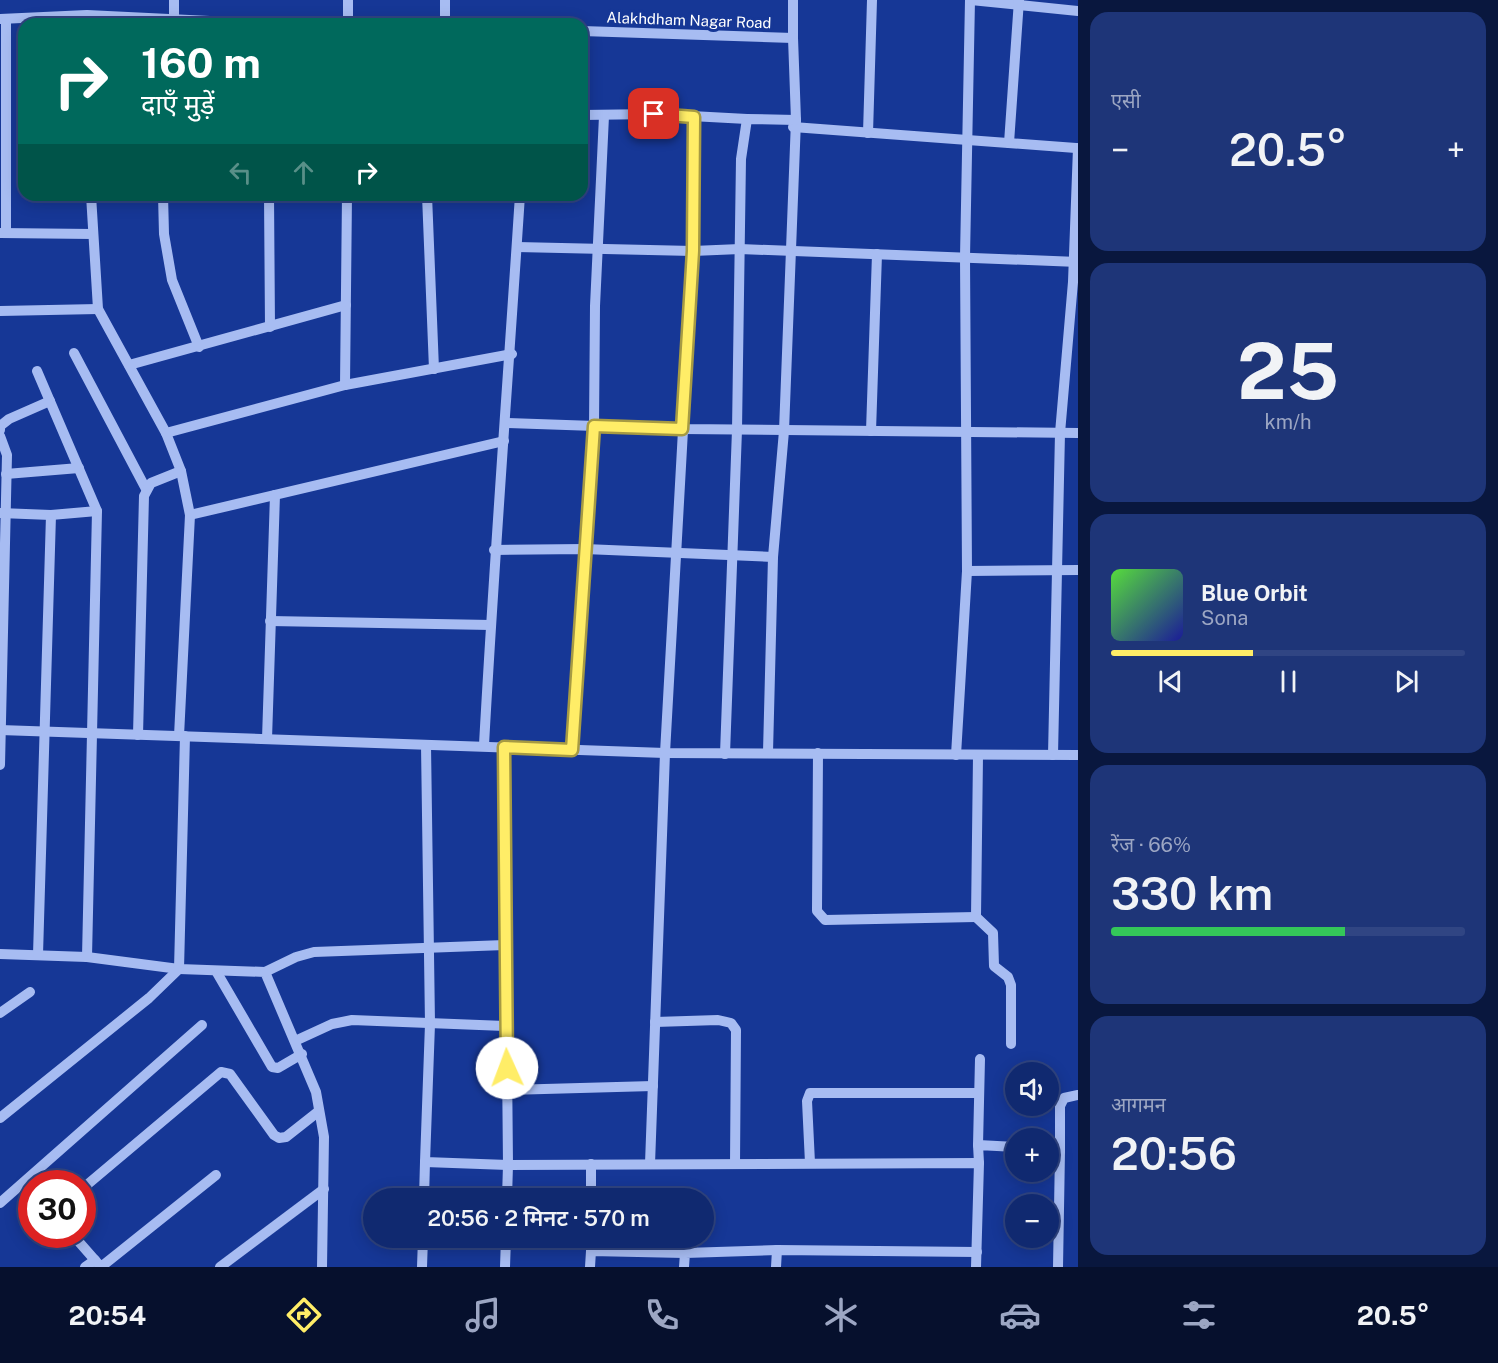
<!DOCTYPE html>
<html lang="hi">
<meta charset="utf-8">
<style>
:root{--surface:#102970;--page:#1e3578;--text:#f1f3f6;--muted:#9ca6c3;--line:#304583;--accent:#ffed67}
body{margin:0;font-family:"Public Sans","Noto Sans Devanagari",sans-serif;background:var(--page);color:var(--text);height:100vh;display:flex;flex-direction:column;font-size:22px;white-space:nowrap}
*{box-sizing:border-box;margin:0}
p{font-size:20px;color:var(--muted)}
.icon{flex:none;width:33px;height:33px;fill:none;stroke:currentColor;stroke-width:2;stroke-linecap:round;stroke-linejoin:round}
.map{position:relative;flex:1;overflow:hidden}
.drawer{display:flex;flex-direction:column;gap:12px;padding:12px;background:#09173e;width:420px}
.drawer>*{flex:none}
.banner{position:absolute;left:18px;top:18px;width:570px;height:183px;border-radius:18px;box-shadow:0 3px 15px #0003,0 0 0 2px var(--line);background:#00695c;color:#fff;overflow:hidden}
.tools{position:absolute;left:1005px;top:1062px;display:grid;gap:12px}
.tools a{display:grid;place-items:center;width:54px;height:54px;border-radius:50%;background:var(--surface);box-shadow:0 3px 15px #0003,0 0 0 2px var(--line);font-size:30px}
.speed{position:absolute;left:18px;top:1170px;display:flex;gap:12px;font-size:30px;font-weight:700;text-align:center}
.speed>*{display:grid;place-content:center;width:78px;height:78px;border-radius:50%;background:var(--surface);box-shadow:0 3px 15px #0003,0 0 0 2px var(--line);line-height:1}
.speed .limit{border:9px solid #d22;background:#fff;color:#111}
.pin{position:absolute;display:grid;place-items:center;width:51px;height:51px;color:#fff;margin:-26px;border-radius:12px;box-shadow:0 3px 9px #0006}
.me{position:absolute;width:66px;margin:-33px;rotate:358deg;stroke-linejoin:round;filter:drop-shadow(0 0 4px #0008)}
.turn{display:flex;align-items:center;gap:21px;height:126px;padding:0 24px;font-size:27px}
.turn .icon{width:78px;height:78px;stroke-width:2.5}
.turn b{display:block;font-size:42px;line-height:51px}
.lanes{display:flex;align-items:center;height:57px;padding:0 24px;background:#0003;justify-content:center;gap:30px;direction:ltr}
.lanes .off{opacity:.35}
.big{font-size:45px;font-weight:600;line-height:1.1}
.drawer .widget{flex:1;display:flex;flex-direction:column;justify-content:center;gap:9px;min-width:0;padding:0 21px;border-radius:18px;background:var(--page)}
.drawer .dial{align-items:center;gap:0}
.dial b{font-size:78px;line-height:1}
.song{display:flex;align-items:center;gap:18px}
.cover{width:72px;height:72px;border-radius:9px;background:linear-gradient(135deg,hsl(110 70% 55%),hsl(240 70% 35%))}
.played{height:6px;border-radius:3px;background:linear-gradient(90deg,var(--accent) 40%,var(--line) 40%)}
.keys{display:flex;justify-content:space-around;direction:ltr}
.heat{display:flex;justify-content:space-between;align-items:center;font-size:33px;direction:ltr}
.charge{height:9px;border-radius:4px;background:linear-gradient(90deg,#34c759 66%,var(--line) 0)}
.trip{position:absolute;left:363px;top:1188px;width:351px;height:60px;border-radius:30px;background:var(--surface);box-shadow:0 3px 15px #0003,0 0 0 2px var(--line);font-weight:600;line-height:60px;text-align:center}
.tab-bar{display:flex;height:96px;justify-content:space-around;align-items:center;background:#06102d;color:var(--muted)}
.tab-bar .icon{width:42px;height:42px}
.tab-bar .on{color:var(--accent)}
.tab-bar b{font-size:27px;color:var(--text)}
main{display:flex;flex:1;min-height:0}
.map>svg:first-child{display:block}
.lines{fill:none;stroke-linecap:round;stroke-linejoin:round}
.minor{stroke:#a7bcf2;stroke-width:10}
.route-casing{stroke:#a69a43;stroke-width:15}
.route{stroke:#ffed67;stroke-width:10}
.labels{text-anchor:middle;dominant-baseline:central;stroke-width:6;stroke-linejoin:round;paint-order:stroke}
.street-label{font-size:15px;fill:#fff;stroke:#163796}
</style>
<main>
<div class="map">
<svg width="1078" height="1267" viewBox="0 0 1078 1267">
<rect width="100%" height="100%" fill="#163796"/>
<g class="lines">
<g class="minor">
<polyline points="174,0 174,20"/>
<polyline points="348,0 348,24"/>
<polyline points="445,0 445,24"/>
<polyline points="971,0 1078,11"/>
<polyline points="0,19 87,15 273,24"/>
<polyline points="6,19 6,233"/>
<polyline points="582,31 793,38 793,0"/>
<polyline points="582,115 654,114 747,119"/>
<polyline points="793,127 1076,148"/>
<polyline points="868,133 872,0"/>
<polyline points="1009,143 1019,0"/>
<polyline points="91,195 98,309 166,433 345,385 347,195"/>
<polyline points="163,195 164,234 172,280 199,347"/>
<polyline points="269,195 270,327"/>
<polyline points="427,195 434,369"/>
<polyline points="0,233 93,234"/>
<polyline points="517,247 693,251 740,249 1078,262"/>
<polyline points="0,311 98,309"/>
<polyline points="74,353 146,489"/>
<polyline points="129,365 346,305"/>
<polyline points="37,371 97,511 87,957"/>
<polyline points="345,385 512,354"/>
<polyline points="506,423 682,429 1078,433"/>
<polyline points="0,430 0,426 9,419 50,401"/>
<polyline points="871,431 877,254"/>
<polyline points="166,433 181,471 190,515 179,736"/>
<polyline points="0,436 7,455 0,765"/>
<polyline points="6,474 79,468"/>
<polyline points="0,513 51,515 97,511"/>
<polyline points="190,515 504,441"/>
<polyline points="494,550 585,549 773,557"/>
<polyline points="967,571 1078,570"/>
<polyline points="270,621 491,625"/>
<polyline points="0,730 665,753 1078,755"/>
<polyline points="138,735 144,496 151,483 181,471"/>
<polyline points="267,739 275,495"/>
<polyline points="426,745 430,1024 425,1162 508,1165 504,747"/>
<path d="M484,745C494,562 508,379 520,195"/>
<polyline points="572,750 594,426 595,306 604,116"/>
<polyline points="768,752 773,557 784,431 796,120"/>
<polyline points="818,753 817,911 825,920 976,917"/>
<polyline points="725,754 737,430 741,159 747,119 796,120 793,38"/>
<polyline points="956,755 967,571 965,257 970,0"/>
<polyline points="1053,755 1060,433 1073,282 1078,148"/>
<polyline points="978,756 976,917 993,933 994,966 1008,977 1011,985 1011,1044"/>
<polyline points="0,954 87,957 179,969 265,972 316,1092 324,1137 322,1267"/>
<polyline points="38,955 51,515"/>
<polyline points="216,971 272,1067 278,1068 302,1054"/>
<polyline points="265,972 296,957 314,952 505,945"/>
<polyline points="0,1013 30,992"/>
<polyline points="655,1022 718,1020 731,1023 736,1030 735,1164"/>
<polyline points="295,1041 332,1024 352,1020 505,1026"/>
<polyline points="508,1090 653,1086"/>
<polyline points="0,1118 149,998 179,969 185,736"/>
<polyline points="978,1145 980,1059"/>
<polyline points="1048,1150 1060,1151 1058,1267"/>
<polyline points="1060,1151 1060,1106 1064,1098 1078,1095"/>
<polyline points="810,1163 807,1101 810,1093 979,1093"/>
<polyline points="979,1163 978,1145 1016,1147"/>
<polyline points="650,1164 665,753 693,251 694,117"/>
<polyline points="82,1189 221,1072 230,1074 274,1135 279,1138 286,1137 319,1111"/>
<polyline points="424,1198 425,1162"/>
<polyline points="507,1198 508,1165 979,1163 976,1267"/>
<polyline points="591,1198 591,1164"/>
<polyline points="0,1203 202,1025"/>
<polyline points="72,1234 101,1267 216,1175"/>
<polyline points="591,1251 591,1238"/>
<polyline points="85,1267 95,1260"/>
<polyline points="220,1267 324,1189"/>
<polyline points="422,1267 423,1238"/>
<polyline points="505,1267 506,1238"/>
<polyline points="590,1267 591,1251 685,1253"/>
<polyline points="684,1267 685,1253 777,1250"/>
<polyline points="776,1267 777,1250 977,1252"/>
</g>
</g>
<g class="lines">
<defs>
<polyline id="route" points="507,1068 504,747 572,750 594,426 682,429 693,251 694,117 654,114"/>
</defs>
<use href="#route" class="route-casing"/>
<use href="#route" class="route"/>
</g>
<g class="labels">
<g class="street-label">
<text transform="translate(689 20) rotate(2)">Alakhdham Nagar Road</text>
</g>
</g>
</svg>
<div class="tools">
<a><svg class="icon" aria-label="sound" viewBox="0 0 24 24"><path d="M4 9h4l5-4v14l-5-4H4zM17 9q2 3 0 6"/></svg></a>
<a>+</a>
<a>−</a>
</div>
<div class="speed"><div class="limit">30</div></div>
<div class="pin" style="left:654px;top:114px;background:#d93025"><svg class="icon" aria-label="arrive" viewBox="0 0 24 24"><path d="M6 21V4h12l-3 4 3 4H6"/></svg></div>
<svg class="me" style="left:507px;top:1068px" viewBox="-20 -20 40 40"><circle r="19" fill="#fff"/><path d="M0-13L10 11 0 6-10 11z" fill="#ffed67"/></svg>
<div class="trip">20:56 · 2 मिनट · 570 m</div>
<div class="banner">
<div class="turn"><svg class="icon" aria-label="right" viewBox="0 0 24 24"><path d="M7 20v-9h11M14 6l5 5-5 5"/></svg><div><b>160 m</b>दाएँ मुड़ें</div></div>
<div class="lanes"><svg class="icon off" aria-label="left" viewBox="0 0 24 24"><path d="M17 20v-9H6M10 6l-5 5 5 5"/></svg><svg class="icon off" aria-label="ahead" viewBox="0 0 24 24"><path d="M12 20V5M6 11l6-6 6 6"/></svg><svg class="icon" aria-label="right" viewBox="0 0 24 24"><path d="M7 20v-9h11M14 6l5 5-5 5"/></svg></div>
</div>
</div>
<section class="drawer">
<div class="widget"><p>एसी</p>
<div class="heat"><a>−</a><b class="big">20.5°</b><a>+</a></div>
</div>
<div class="widget dial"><b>25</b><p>km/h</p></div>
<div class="widget">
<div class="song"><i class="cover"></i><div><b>Blue Orbit</b><p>Sona</p></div></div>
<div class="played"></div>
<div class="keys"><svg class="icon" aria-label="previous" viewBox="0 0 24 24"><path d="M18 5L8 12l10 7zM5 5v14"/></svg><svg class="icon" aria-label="pause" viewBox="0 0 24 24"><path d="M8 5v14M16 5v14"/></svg><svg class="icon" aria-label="next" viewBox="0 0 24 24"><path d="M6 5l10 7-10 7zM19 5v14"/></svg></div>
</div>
<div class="widget"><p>रेंज · 66%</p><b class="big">330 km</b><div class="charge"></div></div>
<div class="widget"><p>आगमन</p><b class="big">20:56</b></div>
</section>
</main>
<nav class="tab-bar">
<b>20:54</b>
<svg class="icon on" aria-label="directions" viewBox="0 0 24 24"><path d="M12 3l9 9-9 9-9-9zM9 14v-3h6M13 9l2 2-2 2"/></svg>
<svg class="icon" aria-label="music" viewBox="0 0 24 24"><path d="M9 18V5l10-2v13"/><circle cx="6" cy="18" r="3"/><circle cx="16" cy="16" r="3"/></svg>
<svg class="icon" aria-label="phone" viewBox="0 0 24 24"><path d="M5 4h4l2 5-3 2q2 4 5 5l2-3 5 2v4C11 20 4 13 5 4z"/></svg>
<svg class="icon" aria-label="climate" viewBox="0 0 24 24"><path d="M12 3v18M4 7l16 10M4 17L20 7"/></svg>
<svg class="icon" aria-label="car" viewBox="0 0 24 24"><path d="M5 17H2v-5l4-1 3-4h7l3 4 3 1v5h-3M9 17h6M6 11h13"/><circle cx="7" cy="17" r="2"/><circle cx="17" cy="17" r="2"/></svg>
<svg class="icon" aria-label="filters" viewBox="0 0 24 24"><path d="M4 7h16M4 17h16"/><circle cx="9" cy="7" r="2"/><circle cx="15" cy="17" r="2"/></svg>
<b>20.5°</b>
</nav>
